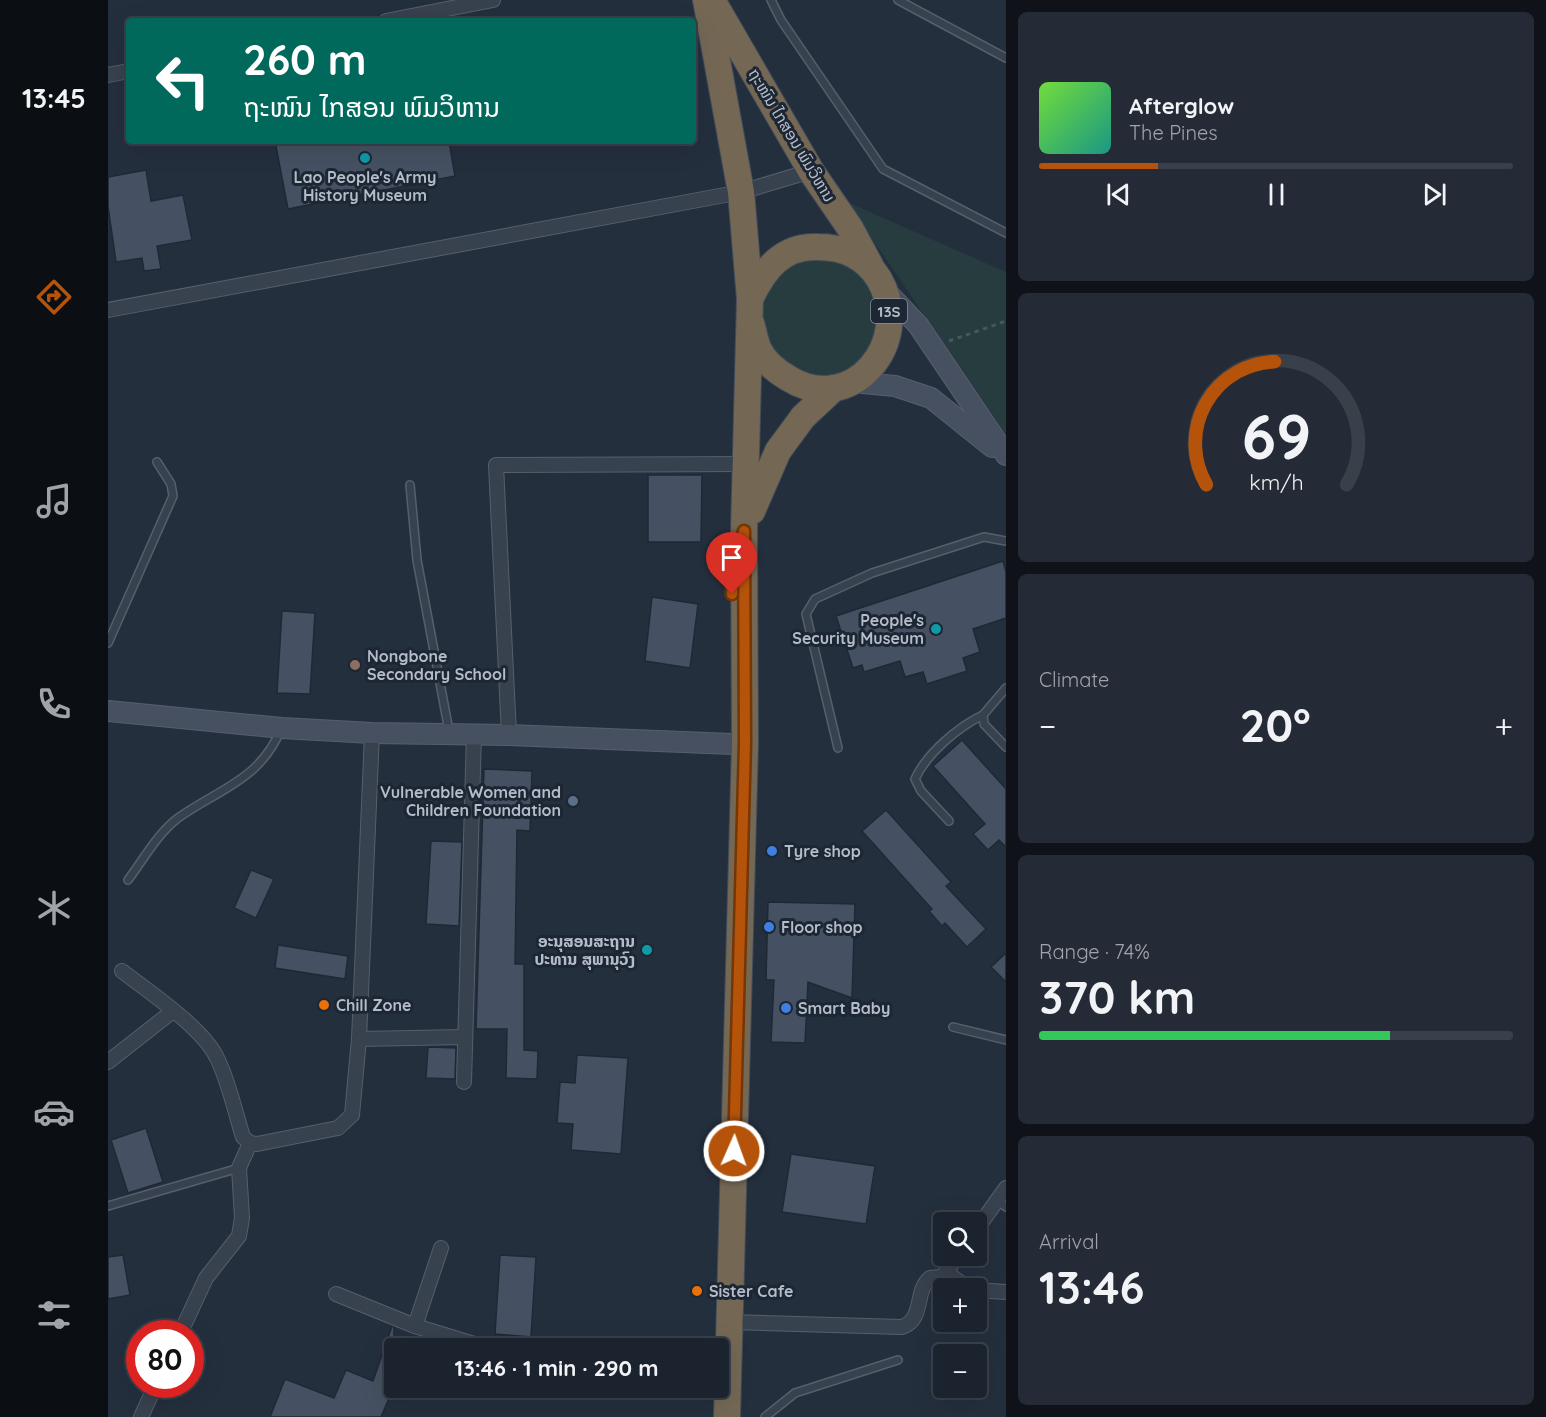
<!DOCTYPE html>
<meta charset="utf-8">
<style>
:root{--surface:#1b232e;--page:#242b36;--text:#f1f3f6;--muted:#a0a4aa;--line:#39404a;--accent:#b45309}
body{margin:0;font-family:Quicksand,"Noto Sans Lao",sans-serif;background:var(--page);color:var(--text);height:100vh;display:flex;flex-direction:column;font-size:22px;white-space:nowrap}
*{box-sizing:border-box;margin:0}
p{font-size:20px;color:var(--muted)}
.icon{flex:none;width:33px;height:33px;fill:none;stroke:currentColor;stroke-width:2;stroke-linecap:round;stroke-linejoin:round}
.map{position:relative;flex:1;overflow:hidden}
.details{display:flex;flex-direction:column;gap:12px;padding:12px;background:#0f1319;width:540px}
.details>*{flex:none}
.banner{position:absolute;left:18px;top:18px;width:570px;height:126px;border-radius:6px;box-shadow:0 6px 24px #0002,0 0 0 2px var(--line);background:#00695c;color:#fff;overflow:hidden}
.fabs{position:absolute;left:825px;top:1212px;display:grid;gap:12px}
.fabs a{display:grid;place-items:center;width:54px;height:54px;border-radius:6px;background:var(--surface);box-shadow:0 6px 24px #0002,0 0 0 2px var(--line);font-size:30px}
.speed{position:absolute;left:18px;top:1320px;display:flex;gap:12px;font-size:30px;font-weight:700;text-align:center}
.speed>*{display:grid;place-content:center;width:78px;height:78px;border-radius:50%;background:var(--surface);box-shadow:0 6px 24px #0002,0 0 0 2px var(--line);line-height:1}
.speed .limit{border:9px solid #d22;background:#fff;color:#111}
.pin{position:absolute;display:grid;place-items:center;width:51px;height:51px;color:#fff;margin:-62px -26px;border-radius:50% 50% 50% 0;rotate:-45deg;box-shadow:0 0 6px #0007}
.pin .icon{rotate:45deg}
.me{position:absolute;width:66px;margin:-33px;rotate:2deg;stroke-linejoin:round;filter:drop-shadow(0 0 4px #0008)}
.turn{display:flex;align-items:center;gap:21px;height:126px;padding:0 18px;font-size:27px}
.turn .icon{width:78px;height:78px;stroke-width:2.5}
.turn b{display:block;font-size:42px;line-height:51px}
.big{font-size:45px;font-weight:700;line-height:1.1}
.details .tile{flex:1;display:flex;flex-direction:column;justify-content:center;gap:9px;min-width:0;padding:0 21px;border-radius:9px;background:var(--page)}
.details .dial{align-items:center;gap:0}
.dial svg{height:156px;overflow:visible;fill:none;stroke:var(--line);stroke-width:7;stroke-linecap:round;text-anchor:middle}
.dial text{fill:var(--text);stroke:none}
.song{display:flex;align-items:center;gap:18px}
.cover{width:72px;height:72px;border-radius:9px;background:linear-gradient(135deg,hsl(100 70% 55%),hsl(170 70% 35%))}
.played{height:6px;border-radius:3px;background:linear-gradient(90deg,var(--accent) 25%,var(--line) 25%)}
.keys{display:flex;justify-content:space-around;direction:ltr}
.heat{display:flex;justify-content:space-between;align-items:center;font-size:33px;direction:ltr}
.charge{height:9px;border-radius:4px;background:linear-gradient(90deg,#34c759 74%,var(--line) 0)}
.trip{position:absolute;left:276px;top:1338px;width:345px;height:60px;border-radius:6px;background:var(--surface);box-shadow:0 6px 24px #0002,0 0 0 2px var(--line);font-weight:700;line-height:60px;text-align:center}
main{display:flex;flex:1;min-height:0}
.menu{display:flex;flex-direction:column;width:108px;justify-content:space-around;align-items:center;background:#0b0e12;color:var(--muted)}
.menu .icon{width:42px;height:42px}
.menu .on{color:var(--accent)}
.menu b{font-size:27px;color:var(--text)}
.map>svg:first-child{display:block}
.green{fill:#263c3f}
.building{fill:#455162;stroke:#1f2835;stroke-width:1.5}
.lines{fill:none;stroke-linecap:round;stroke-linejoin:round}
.lane-casing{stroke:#565f6c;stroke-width:10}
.street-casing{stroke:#565f6c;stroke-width:16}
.secondary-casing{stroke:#565f6c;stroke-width:22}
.highway-casing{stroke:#434c59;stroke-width:28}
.path{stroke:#44595c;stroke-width:3;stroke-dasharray:4.5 4.5;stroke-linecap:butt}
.lane{stroke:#38414e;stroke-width:7}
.street{stroke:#38414e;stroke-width:14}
.secondary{stroke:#465061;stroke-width:20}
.highway{stroke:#746855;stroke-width:26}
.route-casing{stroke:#753606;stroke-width:15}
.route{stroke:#b45309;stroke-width:10}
.culture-dot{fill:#0f9aa8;stroke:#1d2633;stroke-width:2}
.education-dot{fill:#8d6e63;stroke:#1d2633;stroke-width:2}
.service-dot{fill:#5c6f8a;stroke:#1d2633;stroke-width:2}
.shop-dot{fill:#3f7fe0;stroke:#1d2633;stroke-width:2}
.food-dot{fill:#e8710a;stroke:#1d2633;stroke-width:2}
.labels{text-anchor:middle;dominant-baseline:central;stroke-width:6;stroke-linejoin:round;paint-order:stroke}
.shield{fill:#1d2633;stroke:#878f9c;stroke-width:1.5}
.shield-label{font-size:15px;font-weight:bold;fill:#b4bcc9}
.street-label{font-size:16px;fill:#b4bcc9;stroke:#1d2633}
.poi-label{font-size:16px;font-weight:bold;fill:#b4bcc9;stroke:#1d2633;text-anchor:start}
</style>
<main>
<nav class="menu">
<b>13:45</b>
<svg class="icon on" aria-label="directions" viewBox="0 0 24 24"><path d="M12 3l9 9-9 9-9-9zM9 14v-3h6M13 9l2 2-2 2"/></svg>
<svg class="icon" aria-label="music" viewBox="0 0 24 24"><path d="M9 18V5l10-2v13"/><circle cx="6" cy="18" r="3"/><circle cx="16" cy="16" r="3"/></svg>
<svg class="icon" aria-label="phone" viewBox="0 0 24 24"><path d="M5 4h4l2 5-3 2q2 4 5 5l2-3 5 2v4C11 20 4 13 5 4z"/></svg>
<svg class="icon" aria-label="climate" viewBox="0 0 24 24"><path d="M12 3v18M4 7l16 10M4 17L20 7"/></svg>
<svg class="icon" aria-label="car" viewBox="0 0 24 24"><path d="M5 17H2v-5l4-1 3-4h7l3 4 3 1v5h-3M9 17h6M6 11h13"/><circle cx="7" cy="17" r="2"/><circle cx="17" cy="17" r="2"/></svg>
<svg class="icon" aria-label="filters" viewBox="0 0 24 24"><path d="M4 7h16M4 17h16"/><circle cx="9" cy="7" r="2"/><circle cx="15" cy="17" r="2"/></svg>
</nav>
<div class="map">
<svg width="898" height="1417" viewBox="0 0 898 1417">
<rect width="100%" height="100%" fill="#242f3e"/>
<g class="green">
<polygon points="739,202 898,272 898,435"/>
<polygon points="700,251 758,269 780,327 743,379 679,372 649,325 659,276"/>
</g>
<g class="building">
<polygon points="167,141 341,141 347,176 180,209"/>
<polygon points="38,170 43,201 75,195 84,240 49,246 53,269 36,271 34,258 8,262 0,206 0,177"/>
<polygon points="540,475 594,475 593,542 540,542"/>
<polygon points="895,561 898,572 898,618 865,629 872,652 855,658 859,671 819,684 815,672 797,677 792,661 756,672 754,665 745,668 728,616"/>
<polygon points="544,597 590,604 582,668 537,661"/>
<polygon points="174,611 207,613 202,694 169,693"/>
<polygon points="854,740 898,789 898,847 891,840 880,850 865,834 877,824 825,766"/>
<polygon points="376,769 424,771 422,831 409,830 407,964 416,964 416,1050 430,1051 429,1079 398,1078 399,1029 368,1029"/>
<polygon points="778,810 843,882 838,886 878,929 859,947 837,923 834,926 821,911 824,909 754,831"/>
<polygon points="323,841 354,842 351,926 318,924"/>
<polygon points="143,870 166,879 148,918 126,908"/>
<polygon points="660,902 747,904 744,998 700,982 697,1043 663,1042 666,980 658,980"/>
<polygon points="170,945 240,956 237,979 167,968"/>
<polygon points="898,953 898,982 883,967"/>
<polygon points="320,1047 348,1048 347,1079 318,1078"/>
<polygon points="469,1055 520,1058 513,1154 463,1150 465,1124 449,1123 452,1082 467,1083"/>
<polygon points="38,1128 55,1182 20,1193 3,1140"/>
<polygon points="683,1154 767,1166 758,1224 674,1212"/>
<polygon points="15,1255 22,1295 0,1299 0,1257"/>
<polygon points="392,1255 428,1257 423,1337 387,1334"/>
<polygon points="284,1326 286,1327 286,1359 277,1386 285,1389 273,1417 162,1417 177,1379 226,1398 238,1370 265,1381"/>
</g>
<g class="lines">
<defs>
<g id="lane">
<polyline points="663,0 673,20 775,169 898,233"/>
<polyline points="790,0 898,58"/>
<polyline points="302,485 309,560 341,731"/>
<polyline points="0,643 65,496 63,484 49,462"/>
<polyline points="898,688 875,715 876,724 898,747"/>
<polyline points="730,748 698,614 707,599 764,573 876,537 898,541"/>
<path d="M841,821L813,791L807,779C819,753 850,727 875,715"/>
<path d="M20,880C35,860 50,833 70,818C111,789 152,780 173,729"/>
<polyline points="845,1027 898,1040"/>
<polyline points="890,1201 898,1207"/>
<polyline points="0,1206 131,1168"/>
<polyline points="657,1417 687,1393 790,1360"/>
</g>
<g id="street">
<polyline points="278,21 385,0"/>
<polyline points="0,75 21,71"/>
<polyline points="0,310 633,192 703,171"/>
<polyline points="401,735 388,465 640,464"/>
<path d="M14,971C41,992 95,1028 109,1058C121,1082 127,1112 135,1137L142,1143L149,1144L230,1128L244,1115L251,1039L264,733"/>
<polyline points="251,1039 356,1037"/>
<polyline points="0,1062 65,1011"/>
<polyline points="356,1082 366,734"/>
<polyline points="868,1230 898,1188"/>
<polyline points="835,1276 850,1256"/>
<polyline points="868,1290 898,1292"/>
<polyline points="228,1294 307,1326 379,1348"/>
<path d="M621,1322L794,1327C817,1319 806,1291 822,1278L843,1276L860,1288"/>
<polyline points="307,1326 333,1248"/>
<polyline points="72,1334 98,1278 131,1236 134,1218 131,1168 142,1143"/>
<polyline points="33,1417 48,1384"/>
</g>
<g id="secondary">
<polyline points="777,290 810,325 898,455"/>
<polyline points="744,382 787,386 823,398 884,447"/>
<polyline points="0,711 174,728 264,733 401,735 624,744"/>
</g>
<g id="highway">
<polyline points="598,0 633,192 642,299"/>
<polyline points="604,0 703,171 742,228 762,265"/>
<polyline points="644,511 670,451 695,417 726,388"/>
<path d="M619,1417L637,743L636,531L642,299C656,270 674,245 710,247C735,247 757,256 771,279C807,341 744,418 680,378C668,371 657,362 651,350C647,342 646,332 643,323"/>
</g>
</defs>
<use href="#lane" class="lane-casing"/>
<use href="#street" class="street-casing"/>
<use href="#secondary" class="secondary-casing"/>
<use href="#highway" class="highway-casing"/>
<polyline class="path" points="841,341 898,321"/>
<use href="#lane" class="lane"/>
<use href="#street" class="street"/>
<use href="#secondary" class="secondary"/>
<use href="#highway" class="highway"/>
</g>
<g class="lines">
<defs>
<polyline id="route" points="624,594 625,573 636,531 637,743 626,1151"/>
</defs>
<use href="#route" class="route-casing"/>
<use href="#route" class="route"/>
</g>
<g class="culture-dot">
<circle cx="257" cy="158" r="6"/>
<circle cx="828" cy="629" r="6"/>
<circle cx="539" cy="950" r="6"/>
</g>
<circle class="education-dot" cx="247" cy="665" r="6"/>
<circle class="service-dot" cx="465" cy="801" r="6"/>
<g class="shop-dot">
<circle cx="664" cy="851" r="6"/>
<circle cx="661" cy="927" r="6"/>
<circle cx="678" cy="1008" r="6"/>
</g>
<g class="food-dot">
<circle cx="216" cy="1005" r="6"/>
<circle cx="589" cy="1291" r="6"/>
</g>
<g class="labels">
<rect class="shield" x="763" y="299" width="36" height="24" rx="4.5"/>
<g class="shield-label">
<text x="781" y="311">13S</text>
</g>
<g class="street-label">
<text transform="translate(684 135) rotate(59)">ຖະໜົນ ໄກສອນ ພົມວິຫານ</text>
</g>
<g class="poi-label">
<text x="257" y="177" text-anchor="middle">Lao People's Army<tspan x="257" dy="18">History Museum</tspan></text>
<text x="816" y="620" text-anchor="end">People's<tspan x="816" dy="18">Security Museum</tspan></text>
<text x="259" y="656">Nongbone<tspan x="259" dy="18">Secondary School</tspan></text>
<text x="453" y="792" text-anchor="end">Vulnerable Women and<tspan x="453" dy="18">Children Foundation</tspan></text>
<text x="676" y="851">Tyre shop</text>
<text x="673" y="927">Floor shop</text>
<text x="527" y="941" text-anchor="end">ອະນຸສອນສະຖານ<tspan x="527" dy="18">ປະທານ ສຸພານຸວົງ</tspan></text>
<text x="228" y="1005">Chill Zone</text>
<text x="690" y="1008">Smart Baby</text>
<text x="601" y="1291">Sister Cafe</text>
</g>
</g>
</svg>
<div class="fabs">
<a><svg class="icon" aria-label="search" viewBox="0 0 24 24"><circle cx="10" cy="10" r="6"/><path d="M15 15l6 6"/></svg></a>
<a>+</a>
<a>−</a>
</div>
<div class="speed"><div class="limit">80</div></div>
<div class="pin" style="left:624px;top:594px;background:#d93025"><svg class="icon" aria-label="arrive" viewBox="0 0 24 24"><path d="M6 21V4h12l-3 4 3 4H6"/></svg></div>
<svg class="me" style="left:626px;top:1151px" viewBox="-20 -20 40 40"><circle r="17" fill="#b45309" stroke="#fff" stroke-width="3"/><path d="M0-11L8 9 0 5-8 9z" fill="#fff"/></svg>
<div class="trip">13:46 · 1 min · 290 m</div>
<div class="banner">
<div class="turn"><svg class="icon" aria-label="left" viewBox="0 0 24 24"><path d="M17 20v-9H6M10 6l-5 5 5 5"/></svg><div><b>260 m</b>ຖະໜົນ ໄກສອນ ພົມວິຫານ</div></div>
</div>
</div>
<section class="details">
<div class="tile">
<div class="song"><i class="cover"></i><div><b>Afterglow</b><p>The Pines</p></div></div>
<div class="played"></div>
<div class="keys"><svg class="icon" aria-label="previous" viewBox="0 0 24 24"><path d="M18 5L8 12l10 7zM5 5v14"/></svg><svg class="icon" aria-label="pause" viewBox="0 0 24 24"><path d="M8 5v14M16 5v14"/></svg><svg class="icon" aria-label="next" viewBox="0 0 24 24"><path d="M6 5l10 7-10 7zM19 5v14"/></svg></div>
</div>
<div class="tile dial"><svg viewBox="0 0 100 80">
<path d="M14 69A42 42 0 1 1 86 69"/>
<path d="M14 69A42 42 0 0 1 49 6" stroke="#b45309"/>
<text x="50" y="56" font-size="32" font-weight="700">69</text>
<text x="50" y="72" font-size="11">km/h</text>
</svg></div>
<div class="tile"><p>Climate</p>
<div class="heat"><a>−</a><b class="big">20°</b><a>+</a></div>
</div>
<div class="tile"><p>Range · 74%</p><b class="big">370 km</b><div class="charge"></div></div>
<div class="tile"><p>Arrival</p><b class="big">13:46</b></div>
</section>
</main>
